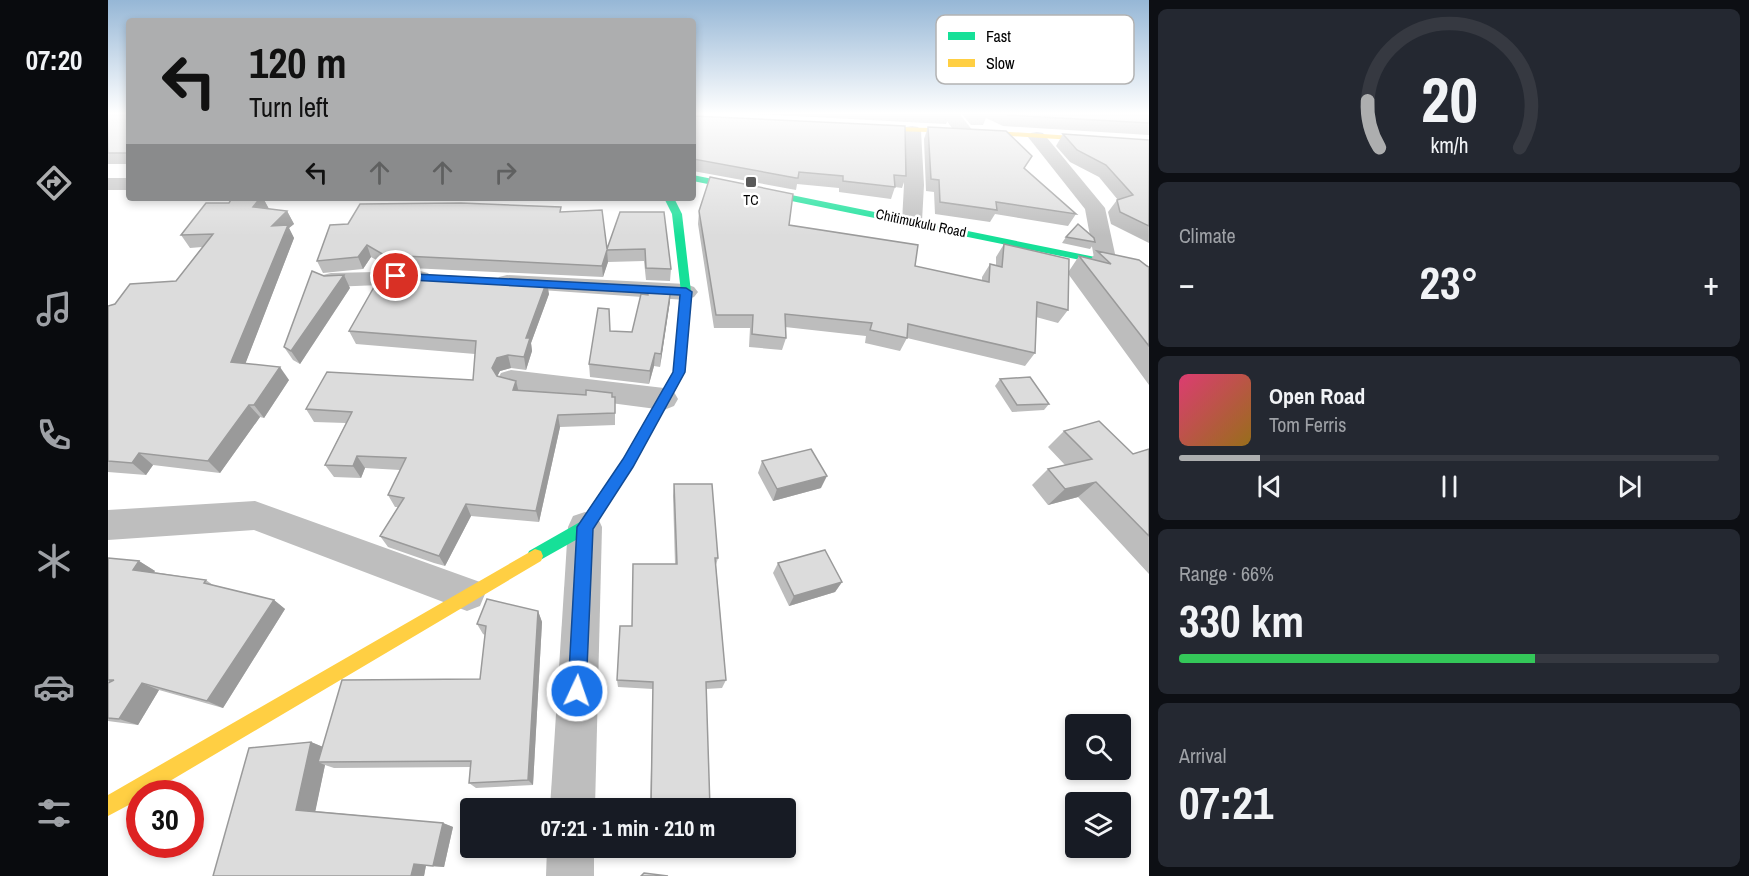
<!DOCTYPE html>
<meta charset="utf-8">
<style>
:root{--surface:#171b24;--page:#242831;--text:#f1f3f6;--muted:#9ea1a6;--line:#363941;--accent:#adaeaf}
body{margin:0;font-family:"Archivo Narrow",sans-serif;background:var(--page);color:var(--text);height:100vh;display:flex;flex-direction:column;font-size:22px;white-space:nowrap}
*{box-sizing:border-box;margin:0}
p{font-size:20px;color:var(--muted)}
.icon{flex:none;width:33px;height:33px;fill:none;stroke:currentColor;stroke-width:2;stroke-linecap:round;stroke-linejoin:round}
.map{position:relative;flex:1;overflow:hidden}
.drawer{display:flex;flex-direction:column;gap:9px;padding:9px;background:#0d0f14;width:600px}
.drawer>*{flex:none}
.guide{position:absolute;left:18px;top:18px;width:570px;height:183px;border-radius:6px;box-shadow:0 3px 9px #0003;background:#adaeaf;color:#111;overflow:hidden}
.fabs{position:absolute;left:957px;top:714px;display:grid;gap:12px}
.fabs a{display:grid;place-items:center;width:66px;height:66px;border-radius:6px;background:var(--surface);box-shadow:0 3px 9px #0003;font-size:30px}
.speed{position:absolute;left:18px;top:780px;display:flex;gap:12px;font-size:30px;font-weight:700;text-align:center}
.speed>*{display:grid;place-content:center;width:78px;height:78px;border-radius:50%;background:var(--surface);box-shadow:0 3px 9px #0003;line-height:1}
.speed .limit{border:9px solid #d22;background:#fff;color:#111}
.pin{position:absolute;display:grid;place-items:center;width:51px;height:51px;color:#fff;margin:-26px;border:3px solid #fff;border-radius:50%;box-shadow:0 2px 6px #0007}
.me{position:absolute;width:66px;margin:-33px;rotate:3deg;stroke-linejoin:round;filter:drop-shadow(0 0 4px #0008)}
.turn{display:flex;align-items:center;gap:21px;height:126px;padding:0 24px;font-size:27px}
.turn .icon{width:78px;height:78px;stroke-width:2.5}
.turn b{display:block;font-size:42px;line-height:51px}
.lanes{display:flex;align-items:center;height:57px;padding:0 24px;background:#0003;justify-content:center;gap:30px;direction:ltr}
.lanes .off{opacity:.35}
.big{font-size:45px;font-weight:700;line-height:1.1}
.drawer .tile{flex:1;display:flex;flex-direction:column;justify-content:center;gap:9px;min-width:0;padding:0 21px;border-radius:9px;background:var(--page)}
.drawer .dial{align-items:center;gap:0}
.dial svg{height:156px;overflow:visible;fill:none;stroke:var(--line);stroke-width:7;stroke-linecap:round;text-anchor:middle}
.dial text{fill:var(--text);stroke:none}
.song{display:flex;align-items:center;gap:18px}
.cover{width:72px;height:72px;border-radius:9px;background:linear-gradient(135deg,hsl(340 70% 55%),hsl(40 70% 35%))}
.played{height:6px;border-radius:3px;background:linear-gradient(90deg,var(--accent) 15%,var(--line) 15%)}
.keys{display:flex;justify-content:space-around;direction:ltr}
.heat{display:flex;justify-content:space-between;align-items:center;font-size:33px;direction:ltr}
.charge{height:9px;border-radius:4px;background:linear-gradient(90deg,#34c759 66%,var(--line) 0)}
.trip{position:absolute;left:352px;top:798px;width:336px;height:60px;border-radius:6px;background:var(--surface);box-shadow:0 3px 9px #0003;font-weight:700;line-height:60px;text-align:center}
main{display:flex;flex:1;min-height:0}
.tab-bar{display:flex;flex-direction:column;width:108px;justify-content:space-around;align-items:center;background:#090b0e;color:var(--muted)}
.tab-bar .icon{width:42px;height:42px}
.tab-bar .on{color:var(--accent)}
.tab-bar b{font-size:27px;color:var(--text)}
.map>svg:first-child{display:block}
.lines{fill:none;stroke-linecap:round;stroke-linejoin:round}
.street{fill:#bebebe;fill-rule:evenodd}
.fast{fill:#16e098;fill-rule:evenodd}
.slow{fill:#ffcf43;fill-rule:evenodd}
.wall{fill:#bdbdbd}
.shaded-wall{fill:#9a9a9a}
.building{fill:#dcdcdc;stroke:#9a9a9a;stroke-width:1.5}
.route{fill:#1a73e8;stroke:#114b97;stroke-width:1.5}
.poi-dot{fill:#595959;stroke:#fff;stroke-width:2}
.labels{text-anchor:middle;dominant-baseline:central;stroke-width:5;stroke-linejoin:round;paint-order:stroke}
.far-poi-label{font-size:14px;fill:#000;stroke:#fff}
.far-street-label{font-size:14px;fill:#000;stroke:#fff}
.key{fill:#fff;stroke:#b2b2b2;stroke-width:1.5}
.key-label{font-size:16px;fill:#000}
</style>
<main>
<nav class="tab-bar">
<b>07:20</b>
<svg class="icon on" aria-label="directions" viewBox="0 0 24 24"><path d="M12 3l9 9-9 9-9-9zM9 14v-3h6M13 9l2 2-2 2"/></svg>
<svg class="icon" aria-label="music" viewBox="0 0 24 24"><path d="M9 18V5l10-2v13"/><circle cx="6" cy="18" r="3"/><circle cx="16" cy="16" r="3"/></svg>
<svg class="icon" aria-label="phone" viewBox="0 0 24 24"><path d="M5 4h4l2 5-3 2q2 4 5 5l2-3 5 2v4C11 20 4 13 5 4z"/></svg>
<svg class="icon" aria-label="climate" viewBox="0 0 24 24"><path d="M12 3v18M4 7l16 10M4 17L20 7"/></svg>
<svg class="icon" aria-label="car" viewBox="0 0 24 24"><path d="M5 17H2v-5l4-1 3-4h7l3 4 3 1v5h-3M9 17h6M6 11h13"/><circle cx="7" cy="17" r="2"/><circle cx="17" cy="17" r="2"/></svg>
<svg class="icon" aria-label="filters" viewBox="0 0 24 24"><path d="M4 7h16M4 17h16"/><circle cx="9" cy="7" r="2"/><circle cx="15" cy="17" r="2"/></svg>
</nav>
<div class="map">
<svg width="1041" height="876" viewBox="0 0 1041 876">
<rect width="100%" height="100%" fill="#fff"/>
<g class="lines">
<g class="street">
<path d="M834,113H851L865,131L862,135C848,138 841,124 834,113Z"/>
<polygon points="804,126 810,127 813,131 816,185 814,221 811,225 804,227 797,225 794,221 796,185 795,131 798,127"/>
<polygon points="929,132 935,133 997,208 1009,263 1006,268 998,270 990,268 987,263 977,209 920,137 923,133"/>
<rect x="0" y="178" width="21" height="12"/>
<polygon points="312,271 320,273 324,278 320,283 223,287 215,285 211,280 215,275 223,273"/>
<polygon points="399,275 578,284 586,287 590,292 586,297 578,300 391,287 387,282 391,277"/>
<polygon points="403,370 556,388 566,392 570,399 566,406 556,410 403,390 393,387 389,380 393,373"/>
<polygon points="147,501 372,582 377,594 372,606 359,611 146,530 0,540 0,510"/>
<polygon points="477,512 489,516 494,527 487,808 442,808 460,527 465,516"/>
<polygon points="439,848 486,848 486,876 438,876"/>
</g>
<g class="fast">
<polygon points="585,175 1041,268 1041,274 585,181"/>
<polygon points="556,198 566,198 574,214 583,292 577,372 525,467 482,532 427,563 421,561 419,556 421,551 472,522 515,459 565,372 573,292 564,214"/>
</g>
<g class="slow">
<polygon points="752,126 856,129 1041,141 1041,145 856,133 749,130 748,128"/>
<polygon points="427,549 433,551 435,556 433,561 40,794 32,794 32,799 0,816 0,795"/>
</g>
</g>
<g class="wall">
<rect x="0" y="113" width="21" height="51"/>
<polygon points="585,113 586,116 798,176 794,188 787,187 783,199 731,192 731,188 689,184 688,190 585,171"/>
<polygon points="629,113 843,113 838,124"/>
<polygon points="853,113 1041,113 1041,135 895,126 878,118 875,125 863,125"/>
<polygon points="820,127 917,169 968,214 960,226 887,214 882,222 827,214 826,192 818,191 816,139"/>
<polygon points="955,134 1041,140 1041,243 1003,224 1000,212 1009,200 1010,200 991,177 962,162 948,146"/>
<polygon points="124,198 155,198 161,209 179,211 186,224 181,228 186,238 137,364 181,380 156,418 152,417 112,473 45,465 38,475 0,472 0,306 68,281 94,247 82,248 73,235 121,203"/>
<polygon points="453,207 453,212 499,249 512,212 563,269 562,281 538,280 536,261 500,262 495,277 281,267 263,257 255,269 215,273 209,261 240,224"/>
<polygon points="591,211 681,225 807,266 874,281 874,277 882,264 888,265 888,257 896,244 961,271 971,256 983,259 989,251 1041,267 1041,385 961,275 960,310 950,323 928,317 927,353 917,366 799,338 792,351 757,343 758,336 677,327 678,338 674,350 641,347 642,328 606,328 590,224"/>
<polygon points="958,237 987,242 982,249 954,243"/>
<polygon points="540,287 562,301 552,367 546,366 541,384 482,377 481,364 524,332 539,294"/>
<polygon points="242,288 192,364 185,360 176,347"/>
<polygon points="441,294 423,343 424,351 418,370 403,368 392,371 389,376 408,381 410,390 507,397 507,425 452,427 431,522 363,516 337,566 326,563 280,547 272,536 290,507 287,507 280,495 292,470 257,468 253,478 226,477 217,465 238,423 206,422 198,409 365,380 367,354 248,344 241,331"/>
<polygon points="892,379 941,404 936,410 904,412 887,386"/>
<polygon points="956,431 1025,454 1041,449 1041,574 970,497 940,505 924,485 940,469 957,465 940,447"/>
<polygon points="654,461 713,488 665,501 650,473"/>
<polygon points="566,484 610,558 608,565 618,680 614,688 598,689 602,808 542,808 545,689 510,687 509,680 524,626 567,564 565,496"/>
<polygon points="0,558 31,561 47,571 46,572 98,580 105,585 166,600 177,609 115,708 51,690 30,725 0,721"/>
<polygon points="670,563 734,582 727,592 681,606 665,573"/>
<polygon points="430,611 434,622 425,785 368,788 361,783 362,767 226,768 217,765 207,811 335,823 345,827 336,867 318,866 316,876 105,876 203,742 215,747 372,679 377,635 375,634 369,624"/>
</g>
<g class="shaded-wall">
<polygon points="152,198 155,198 161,209 145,207"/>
<polygon points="179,211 186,224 181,228 186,238 133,375 123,362 164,226"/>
<polygon points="259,245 263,257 255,269 250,257"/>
<polygon points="499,250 500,262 495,277 494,266"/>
<polygon points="236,275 242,288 192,364 183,351"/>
<polygon points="439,281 441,294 423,343 424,351 418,370 416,357 418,338"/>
<polygon points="563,288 562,301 552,367 553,354"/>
<polygon points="547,353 546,366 541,384 542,371"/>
<polygon points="400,355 403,368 392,371 387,381 384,368 389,358"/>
<polygon points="172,367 181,380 156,418 146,405"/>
<polygon points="408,381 411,393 405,390"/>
<polygon points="141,405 152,417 112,473 100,461"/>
<polygon points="450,415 452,427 431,522 428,511"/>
<polygon points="31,453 45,465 38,475 24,463"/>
<polygon points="249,456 257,468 253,478 245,466"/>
<polygon points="719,476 713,488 665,501 669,489"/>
<polygon points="988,482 970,497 940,505 957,489"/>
<polygon points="358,504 363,516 337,566 331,556"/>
<polygon points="31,561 47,571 41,580 25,570"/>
<polygon points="734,582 727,592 681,606 686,596"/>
<polygon points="166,600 177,609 115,708 99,701"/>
<polygon points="430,611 434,622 425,785 420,780"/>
<polygon points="34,683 51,690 30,725 11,719"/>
<polygon points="203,742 220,749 210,762 217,765 207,813 188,810"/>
<polygon points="335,823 345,827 336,867 325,866"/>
<polygon points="306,864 318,865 316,876 303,876"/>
</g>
<g class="building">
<rect x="0" y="113" width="21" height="40"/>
<polygon points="585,113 586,116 797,126 798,176 786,175 787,187 735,181 735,176 691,172 690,178 688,178 585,159"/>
<polygon points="867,113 878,113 880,114 868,114"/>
<polygon points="896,113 1041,113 1041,123 900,115"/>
<polygon points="820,127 898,131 924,156 916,168 968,214 888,202 889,210 832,202 831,180 823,179"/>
<polygon points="955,134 1041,140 1041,226 1012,212 1009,200 1025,195 998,165 969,150"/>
<polygon points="602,177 685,194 681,225 810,245 807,266 881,282 882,264 894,267 896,244 961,259 960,310 929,302 927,353 800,324 799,338 762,330 764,323 677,314 678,338 644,334 645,315 608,315 591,211"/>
<polygon points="124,198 152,198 145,207 179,211 164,226 180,225 123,362 172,367 146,405 141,405 100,461 31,453 24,463 0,461 0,306 7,304 22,284 68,281 105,234 73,235 98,203 121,203"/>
<polygon points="353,203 453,207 452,212 494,210 499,249 512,212 556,212 563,269 538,268 537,249 499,250 494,266 276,255 259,245 250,257 209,261 222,225 240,224 252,204"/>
<polygon points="970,224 986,238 987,242 958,237"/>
<polygon points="989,251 1031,260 1039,266 1041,267 1041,346 971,256 1003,264"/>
<polygon points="204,271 216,276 236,275 183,351 176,347"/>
<polygon points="274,273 439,281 418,338 422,338 416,357 400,355 389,358 384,368 389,376 408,381 405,390 478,395 478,390 504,393 504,397 507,397 507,413 450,415 428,511 358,504 331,556 319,552 272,536 296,498 280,495 298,458 249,456 245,466 217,465 244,412 198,409 219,372 365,380 368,341 241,331"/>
<polygon points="540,287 563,288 553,354 547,353 542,371 481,364 490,308 501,309 502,331 524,332 533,294 540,295"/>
<polygon points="922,377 941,404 909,405 892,379"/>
<polygon points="991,421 1025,454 1041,449 1041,536 988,482 957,489 940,469 984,459 956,431"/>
<polygon points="703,449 719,476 669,489 654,461"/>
<polygon points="566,484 604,484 610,558 607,558 618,680 598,682 602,808 543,808 545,682 509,680 512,626 524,626 525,564 569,564"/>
<polygon points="717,550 734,582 686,596 670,563"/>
<polygon points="0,558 31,561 25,570 98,580 96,583 166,600 99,701 34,683 11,719 0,718 0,683 6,680 0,680"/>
<polygon points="379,599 430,611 420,780 361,783 363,761 210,762 234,680 372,679 378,626 369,624"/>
<polygon points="203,742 188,810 335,823 325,866 306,864 303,876 105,876 141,748"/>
<polygon points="536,873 560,876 533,876"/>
</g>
<linearGradient id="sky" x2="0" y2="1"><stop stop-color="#96b7d6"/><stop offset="0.48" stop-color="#fff"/><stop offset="1" stop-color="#fff" stop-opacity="0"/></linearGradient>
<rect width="1041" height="236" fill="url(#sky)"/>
<polygon class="route" points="288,273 578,288 584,292 577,372 525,467 485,529 478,691 475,697 469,700 462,697 460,691 469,527 515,459 565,372 572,295 285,279 283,276"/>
<rect class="poi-dot" x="637" y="176" width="12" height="12" rx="3"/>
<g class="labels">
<g class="far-poi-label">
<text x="643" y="200">TC</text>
</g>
<g class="far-street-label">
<text transform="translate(813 223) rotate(12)">Chitimukulu Road</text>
</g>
</g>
<rect x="828" y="15" width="198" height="69" rx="9" class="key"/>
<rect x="840" y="32" width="27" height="8" fill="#16e098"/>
<rect x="840" y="59" width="27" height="8" fill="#ffcf43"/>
<g class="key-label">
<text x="878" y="42">Fast</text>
<text x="878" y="69">Slow</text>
</g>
</svg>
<div class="fabs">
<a><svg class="icon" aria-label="search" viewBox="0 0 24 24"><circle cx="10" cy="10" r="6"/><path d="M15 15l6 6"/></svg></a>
<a><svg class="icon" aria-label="layers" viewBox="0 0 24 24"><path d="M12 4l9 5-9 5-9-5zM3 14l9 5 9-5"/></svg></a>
</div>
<div class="speed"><div class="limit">30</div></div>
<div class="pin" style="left:288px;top:276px;background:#d93025"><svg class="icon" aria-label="arrive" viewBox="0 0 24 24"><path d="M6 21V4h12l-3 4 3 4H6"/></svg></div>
<svg class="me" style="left:469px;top:691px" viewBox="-20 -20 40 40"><circle r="17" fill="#1a73e8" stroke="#fff" stroke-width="3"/><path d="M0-11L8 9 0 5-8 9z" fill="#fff"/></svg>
<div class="trip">07:21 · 1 min · 210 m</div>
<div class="guide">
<div class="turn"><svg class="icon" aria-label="left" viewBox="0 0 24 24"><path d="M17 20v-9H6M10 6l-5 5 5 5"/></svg><div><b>120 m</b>Turn left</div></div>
<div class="lanes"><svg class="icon" aria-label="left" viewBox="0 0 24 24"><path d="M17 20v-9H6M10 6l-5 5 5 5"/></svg><svg class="icon off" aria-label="ahead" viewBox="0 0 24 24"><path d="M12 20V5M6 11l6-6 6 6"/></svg><svg class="icon off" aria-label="ahead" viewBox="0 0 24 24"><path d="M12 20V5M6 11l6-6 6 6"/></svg><svg class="icon off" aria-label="right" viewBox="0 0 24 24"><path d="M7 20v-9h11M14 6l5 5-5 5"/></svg></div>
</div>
</div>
<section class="drawer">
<div class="tile dial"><svg viewBox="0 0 100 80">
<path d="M14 69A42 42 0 1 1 86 69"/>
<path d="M14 69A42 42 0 0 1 8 45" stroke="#adaeaf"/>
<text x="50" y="56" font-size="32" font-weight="700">20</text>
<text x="50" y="72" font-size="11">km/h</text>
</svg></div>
<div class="tile"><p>Climate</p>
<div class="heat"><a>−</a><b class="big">23°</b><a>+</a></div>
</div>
<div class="tile">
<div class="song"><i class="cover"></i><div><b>Open Road</b><p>Tom Ferris</p></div></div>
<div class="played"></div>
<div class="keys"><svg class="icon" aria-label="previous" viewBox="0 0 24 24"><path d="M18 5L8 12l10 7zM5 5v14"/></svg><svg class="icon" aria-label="pause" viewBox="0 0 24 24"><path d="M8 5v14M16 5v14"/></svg><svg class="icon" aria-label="next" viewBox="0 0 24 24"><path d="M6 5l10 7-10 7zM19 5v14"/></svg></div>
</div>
<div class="tile"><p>Range · 66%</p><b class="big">330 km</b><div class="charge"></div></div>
<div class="tile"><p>Arrival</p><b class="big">07:21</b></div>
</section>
</main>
